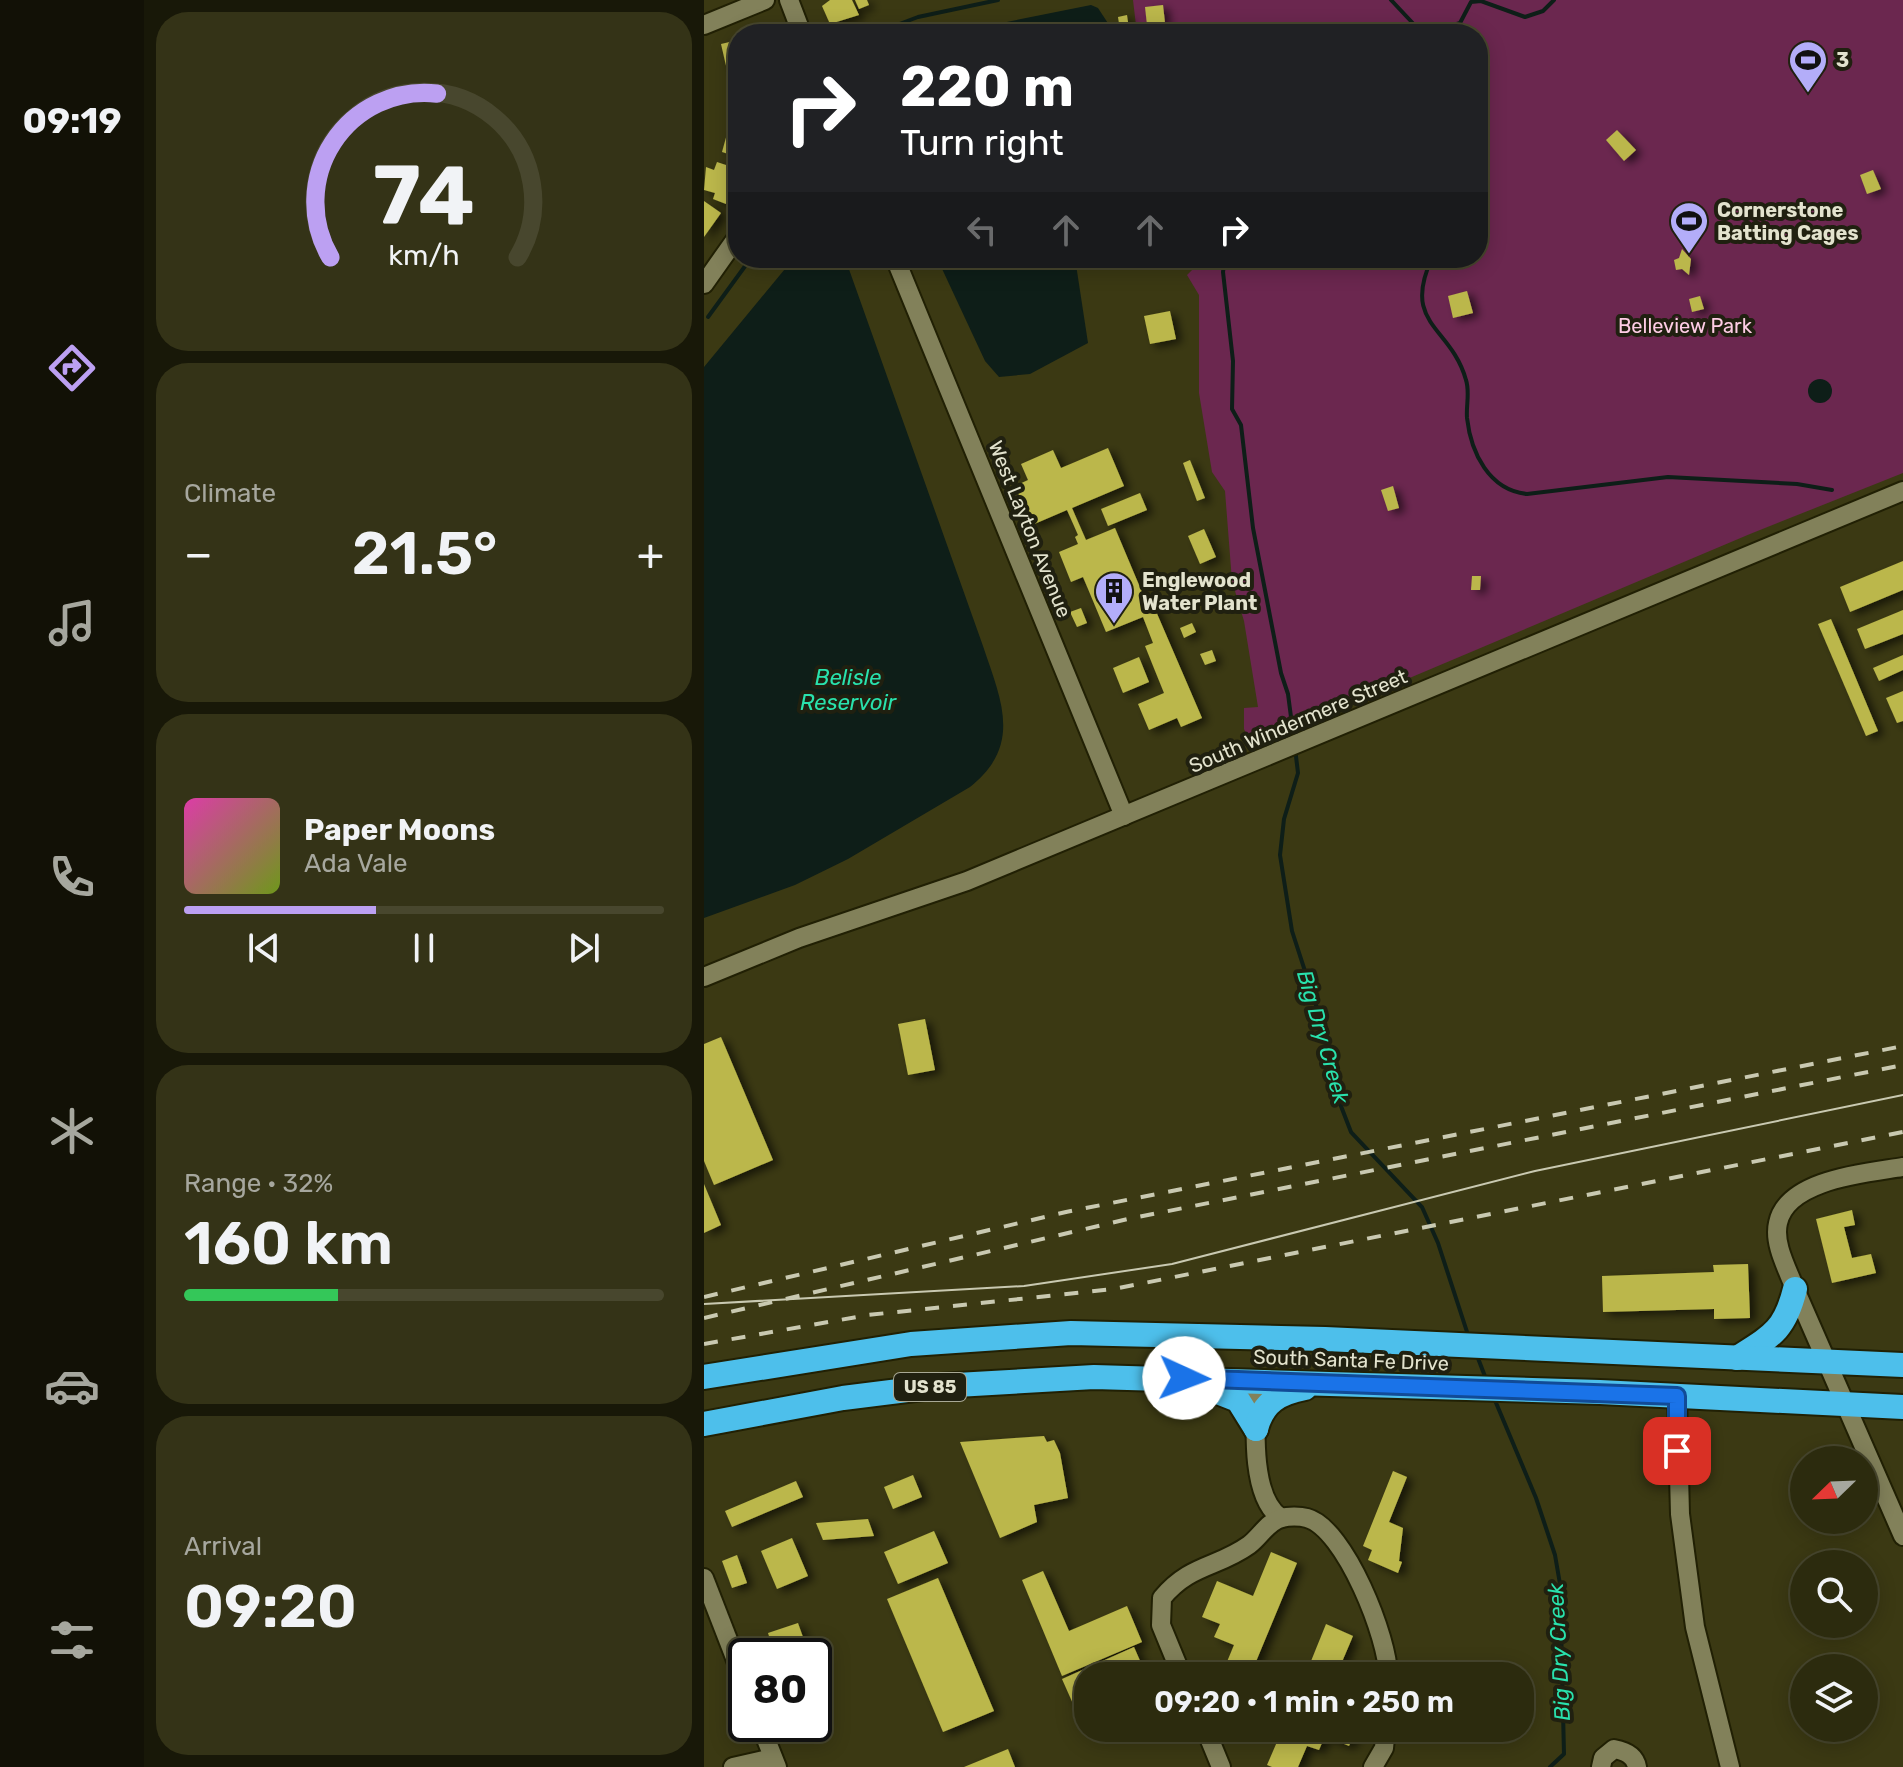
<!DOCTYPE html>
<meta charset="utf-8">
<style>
:root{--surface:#2c2b0e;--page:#343317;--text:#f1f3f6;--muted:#a6a79e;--line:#48472e;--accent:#bca0f2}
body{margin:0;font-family:Rubik,sans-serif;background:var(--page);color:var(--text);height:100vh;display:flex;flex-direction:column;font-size:30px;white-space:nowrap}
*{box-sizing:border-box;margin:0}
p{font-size:26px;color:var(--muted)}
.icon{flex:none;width:44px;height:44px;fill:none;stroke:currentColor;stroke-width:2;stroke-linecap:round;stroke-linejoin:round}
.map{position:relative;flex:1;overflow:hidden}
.side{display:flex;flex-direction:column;gap:12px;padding:12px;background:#181808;width:560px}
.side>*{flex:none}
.guide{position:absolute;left:24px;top:24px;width:760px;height:244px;border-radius:32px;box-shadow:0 4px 20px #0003,0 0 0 2px var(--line);background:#202124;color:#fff;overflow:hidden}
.needle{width:52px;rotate:247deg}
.tools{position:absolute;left:1086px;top:1446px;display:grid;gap:16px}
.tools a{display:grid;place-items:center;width:88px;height:88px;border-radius:50%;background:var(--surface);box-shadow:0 4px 20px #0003,0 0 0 2px var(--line);font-size:40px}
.speed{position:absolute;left:24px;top:1638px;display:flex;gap:16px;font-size:40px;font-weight:700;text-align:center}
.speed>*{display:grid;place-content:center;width:104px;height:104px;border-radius:50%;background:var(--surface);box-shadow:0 4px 20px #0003,0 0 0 2px var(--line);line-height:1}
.speed .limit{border:4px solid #111;border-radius:12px;background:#fff;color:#111}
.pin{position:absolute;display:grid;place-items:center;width:68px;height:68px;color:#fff;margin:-34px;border-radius:16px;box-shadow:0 4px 12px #0006}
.me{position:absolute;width:88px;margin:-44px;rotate:92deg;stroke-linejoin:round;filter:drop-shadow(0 0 6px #0008)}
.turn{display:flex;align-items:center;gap:28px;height:168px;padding:0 40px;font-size:36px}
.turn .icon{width:104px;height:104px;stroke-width:2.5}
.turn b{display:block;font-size:56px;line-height:68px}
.lanes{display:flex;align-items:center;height:76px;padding:0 40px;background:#0003;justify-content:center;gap:40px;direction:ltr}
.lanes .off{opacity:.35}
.big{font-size:60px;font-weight:600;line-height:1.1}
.side .widget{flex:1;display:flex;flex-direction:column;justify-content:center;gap:12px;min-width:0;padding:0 28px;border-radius:32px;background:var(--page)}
.side .dial{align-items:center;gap:0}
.dial svg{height:208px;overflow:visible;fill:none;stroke:var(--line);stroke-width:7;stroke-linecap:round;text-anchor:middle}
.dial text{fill:var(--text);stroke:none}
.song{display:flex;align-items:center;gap:24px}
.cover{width:96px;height:96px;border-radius:12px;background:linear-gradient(135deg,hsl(320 70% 55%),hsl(80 70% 35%))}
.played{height:8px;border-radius:4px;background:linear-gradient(90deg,var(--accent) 40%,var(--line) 40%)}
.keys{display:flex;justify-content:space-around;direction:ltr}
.heat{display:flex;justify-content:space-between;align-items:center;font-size:44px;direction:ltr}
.charge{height:12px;border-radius:6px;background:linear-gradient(90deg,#34c759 32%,var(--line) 0)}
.trip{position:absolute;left:370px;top:1662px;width:460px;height:80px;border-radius:32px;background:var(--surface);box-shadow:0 4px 20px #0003,0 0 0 2px var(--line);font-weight:600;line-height:80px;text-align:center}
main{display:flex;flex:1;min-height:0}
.menu{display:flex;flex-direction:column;width:144px;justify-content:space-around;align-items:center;background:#121106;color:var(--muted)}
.menu .icon{width:56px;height:56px}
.menu .on{color:var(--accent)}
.menu b{font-size:36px;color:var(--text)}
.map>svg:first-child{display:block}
.green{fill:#6b274f}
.water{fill:#0e1e18}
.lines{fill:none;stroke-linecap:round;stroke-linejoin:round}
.stream{stroke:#0e1e18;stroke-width:4}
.building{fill:#bbb74b;filter:url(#shadow)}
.minor-casing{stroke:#212004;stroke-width:22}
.highway-casing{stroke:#212004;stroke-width:28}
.minor{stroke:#82815a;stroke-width:18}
.highway{stroke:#4dbfeb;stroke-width:24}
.tram{stroke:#c9c9b1;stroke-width:2}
.rail{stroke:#c9c9b1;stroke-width:4;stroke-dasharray:14 14;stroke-linecap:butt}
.route-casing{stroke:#114b97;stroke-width:20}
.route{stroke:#1a73e8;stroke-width:14}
.labels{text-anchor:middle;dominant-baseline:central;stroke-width:8;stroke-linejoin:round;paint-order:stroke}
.shield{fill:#202010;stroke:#a8a895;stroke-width:2}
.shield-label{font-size:18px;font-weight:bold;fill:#e3e3ce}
.poi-label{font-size:20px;font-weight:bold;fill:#e3e3ce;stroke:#202010;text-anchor:start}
.park-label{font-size:20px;fill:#fecde5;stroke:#202010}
.street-label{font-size:20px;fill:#e3e3ce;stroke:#202010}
.water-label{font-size:22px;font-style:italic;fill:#29e2ad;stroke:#202010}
</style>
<main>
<nav class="menu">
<b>09:19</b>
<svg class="icon on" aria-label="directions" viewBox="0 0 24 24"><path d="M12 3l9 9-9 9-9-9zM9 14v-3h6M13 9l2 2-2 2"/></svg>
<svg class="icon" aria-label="music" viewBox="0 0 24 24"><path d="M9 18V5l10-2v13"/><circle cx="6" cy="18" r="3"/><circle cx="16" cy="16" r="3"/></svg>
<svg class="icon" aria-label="phone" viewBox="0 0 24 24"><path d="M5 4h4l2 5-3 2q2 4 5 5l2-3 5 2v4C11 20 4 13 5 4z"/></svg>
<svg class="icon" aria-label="climate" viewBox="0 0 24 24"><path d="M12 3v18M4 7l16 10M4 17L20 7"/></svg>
<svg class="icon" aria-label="car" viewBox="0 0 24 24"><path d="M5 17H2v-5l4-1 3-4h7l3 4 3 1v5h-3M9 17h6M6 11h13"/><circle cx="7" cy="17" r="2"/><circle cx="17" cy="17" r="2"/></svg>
<svg class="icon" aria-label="filters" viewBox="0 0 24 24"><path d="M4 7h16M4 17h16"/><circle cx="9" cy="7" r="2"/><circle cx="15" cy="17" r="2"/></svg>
</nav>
<section class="side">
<div class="widget dial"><svg viewBox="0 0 100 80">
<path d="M14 69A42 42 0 1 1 86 69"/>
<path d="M14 69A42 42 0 0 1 55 6" stroke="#bca0f2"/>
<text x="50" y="56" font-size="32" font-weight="700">74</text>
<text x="50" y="72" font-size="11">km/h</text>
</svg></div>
<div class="widget"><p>Climate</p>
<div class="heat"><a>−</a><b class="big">21.5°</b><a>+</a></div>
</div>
<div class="widget">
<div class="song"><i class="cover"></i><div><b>Paper Moons</b><p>Ada Vale</p></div></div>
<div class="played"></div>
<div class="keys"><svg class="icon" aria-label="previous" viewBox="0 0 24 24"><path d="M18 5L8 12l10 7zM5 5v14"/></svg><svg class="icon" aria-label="pause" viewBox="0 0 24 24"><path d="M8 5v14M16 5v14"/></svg><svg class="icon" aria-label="next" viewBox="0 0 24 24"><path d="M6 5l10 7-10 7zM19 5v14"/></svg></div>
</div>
<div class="widget"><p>Range · 32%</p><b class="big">160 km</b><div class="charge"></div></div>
<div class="widget"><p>Arrival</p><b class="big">09:20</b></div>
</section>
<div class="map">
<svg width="1199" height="1767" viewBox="0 0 1199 1767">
<defs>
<filter id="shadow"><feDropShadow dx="6" dy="3.5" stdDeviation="4" flood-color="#0009"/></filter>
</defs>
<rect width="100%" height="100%" fill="#3b3913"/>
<polygon class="green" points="429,0 1199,0 1199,473 1046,534 547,745 540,729 540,708 554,707 540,621 528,581 521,491 508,472 495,393 495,295 483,275 492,266 493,258 774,258 774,34 433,34"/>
<g class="water">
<polygon points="387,5 394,8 411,34 243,34"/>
<path d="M90,258H141L279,646C297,700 319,745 266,787L144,859L91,885L0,918V367Z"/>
<polygon points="233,258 371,258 384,343 326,374 295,377 281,361"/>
<circle cx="1116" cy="391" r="12"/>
</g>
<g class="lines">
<g class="stream">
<polyline points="687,0 719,34"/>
<polyline points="169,34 214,17 294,0"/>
<polyline points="721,34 756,23 767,2 777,1 821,17 839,11 850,0"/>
<polyline points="774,92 783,110 774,133"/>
<polyline points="521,258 519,272 529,361 528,409 537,425 549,528 577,673 584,694 590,740"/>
<path d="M728,258C697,325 747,326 762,380C766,392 762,405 763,418C767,453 785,490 823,494L964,477L1093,484L1128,490"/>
<polyline points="4,317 47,258"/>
<polyline points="591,748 594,773 580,819 576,855 588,931 623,1039 630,1088 647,1132 718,1207 734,1243 765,1338"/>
<polyline points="772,1353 782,1379"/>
<polyline points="790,1398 832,1498 851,1555 856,1584 860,1754 846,1767"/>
</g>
</g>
<g class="building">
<polygon points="126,0 148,0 155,15 126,24 118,6"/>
<polygon points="151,0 163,0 165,5 155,9"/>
<polygon points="459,5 461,23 443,25 441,7"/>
<polygon points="423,15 425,29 416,30 414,17"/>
<polygon points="34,40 34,68 23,70 17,44"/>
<polygon points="26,123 34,125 34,157 18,152"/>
<polygon points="913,130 932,150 920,161 902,140"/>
<polygon points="13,162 34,169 22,204 9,199 11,193 0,190 2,167 10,170"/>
<polygon points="1169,170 1177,189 1163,194 1156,175"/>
<polygon points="0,201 17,213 0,237"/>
<polygon points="978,249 987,259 985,275 978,269 972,270 970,260 975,258"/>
<polygon points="763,291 769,313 749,318 744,296"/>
<polygon points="996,296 1000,309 988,312 985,299"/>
<polygon points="466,311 472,339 446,344 440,316"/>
<polygon points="404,448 420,486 368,508 382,540 411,528 443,604 448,602 498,718 477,727 473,718 445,730 434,704 460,693 441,646 449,643 439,617 402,632 379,577 367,582 355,552 374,544 371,537 374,535 363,510 328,525 311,486 324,480 317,464 349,450 357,468"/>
<polygon points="486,460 501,498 493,501 479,463"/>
<polygon points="689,486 695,508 684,511 677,490"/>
<polygon points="436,493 443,510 404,526 397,509"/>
<polygon points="500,529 512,557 496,564 484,536"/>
<polygon points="1199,561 1199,590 1146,612 1136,587"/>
<polygon points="768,576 777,576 776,590 767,590"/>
<polygon points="377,608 383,623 373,627 366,612"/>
<polygon points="1199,610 1199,634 1161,649 1153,629"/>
<polygon points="1127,619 1174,731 1162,736 1114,624"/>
<polygon points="488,623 492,632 480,638 476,628"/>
<polygon points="508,650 512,661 501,665 496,654"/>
<polygon points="1199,655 1199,670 1175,681 1169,668"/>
<polygon points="435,657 445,682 419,693 409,668"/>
<polygon points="1199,691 1199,721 1193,723 1182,698"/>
<polygon points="221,1019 231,1070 204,1075 194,1024"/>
<polygon points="17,1037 69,1160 10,1185 0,1161 0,1044"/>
<polygon points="0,1184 17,1225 0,1233"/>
<polygon points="1148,1210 1151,1225 1140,1227 1148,1258 1167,1254 1172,1273 1128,1283 1112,1219"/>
<polygon points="1044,1264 1046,1318 1010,1319 1010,1309 899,1312 898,1276 1010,1272 1009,1265"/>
<polygon points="340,1436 343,1442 350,1440 356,1453 364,1498 330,1505 333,1522 296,1538 256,1442"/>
<polygon points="689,1471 703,1477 685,1522 699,1528 695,1561 698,1562 694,1573 664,1560 668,1550 659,1546"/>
<polygon points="209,1475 218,1497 189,1509 180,1487"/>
<polygon points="92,1481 99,1497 28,1527 21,1511"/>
<polygon points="164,1519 170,1536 119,1540 112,1523"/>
<polygon points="230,1531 244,1563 194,1584 180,1552"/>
<polygon points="88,1538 104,1576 73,1589 57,1551"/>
<polygon points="567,1552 593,1563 546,1676 517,1676 530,1645 510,1637 516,1624 498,1617 513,1581 549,1596"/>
<polygon points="33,1555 43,1583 28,1588 18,1561"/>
<polygon points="339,1571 365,1631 423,1606 438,1642 358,1676 318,1580"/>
<polygon points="234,1578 290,1711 239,1732 183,1599"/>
<polygon points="94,1623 100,1640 70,1652 64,1633"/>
<polygon points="622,1624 649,1636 632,1676 601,1676"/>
<polygon points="430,1647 441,1672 433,1676 384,1676 384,1710 374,1715 358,1679"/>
<polygon points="579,1728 653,1728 645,1746 621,1736 615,1750 603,1746 594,1767 568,1767 563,1765"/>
<polygon points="304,1749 311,1767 260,1767"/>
</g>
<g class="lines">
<defs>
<g id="minor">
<polyline points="85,0 98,34"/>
<polyline points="0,25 61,0"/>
<polyline points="191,258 420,816"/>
<polyline points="0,284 34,236"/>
<polyline points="0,977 95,938 263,881 1199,491"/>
<path d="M1199,1167C1163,1173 1083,1179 1074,1223C1069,1244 1084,1270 1091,1289L1199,1536"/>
<path d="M553,1380C552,1415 544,1496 577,1518"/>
<polyline points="973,1396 976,1514 991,1627 1026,1767"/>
<polyline points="0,1578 42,1686"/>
<path d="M478,1676L457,1625L458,1598C486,1564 513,1568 545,1545C556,1537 564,1521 578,1518C584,1516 596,1516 603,1518C641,1528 685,1640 684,1676"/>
<polyline points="56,1724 73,1767"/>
<polyline points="501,1728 517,1767"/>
<polyline points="29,1767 69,1758"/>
<polyline points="669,1767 680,1748 682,1728"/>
<path d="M897,1767L899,1758L910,1749C921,1751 931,1755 933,1767"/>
</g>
<g id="highway">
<path d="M1033,1358C1068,1336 1081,1330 1091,1289"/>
<polyline points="0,1377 207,1344 367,1333 621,1339 1199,1365"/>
<polyline points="501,1387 534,1400 552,1429"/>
<polyline points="0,1424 139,1398 235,1386 390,1377 896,1392 1199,1407"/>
<path d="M552,1429C559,1402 575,1393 601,1388"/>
</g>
</defs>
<use href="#minor" class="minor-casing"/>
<use href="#highway" class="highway-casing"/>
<use href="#minor" class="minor"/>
<use href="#highway" class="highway"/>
<polyline class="tram" points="0,1304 320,1286 468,1264 831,1171 1199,1095"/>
<g class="rail">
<polyline points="0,1297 362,1212 1199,1046"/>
<polyline points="0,1318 424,1219 1199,1065"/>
<polyline points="0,1344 164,1315 410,1289 1199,1132"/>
</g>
</g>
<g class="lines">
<defs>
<polyline id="route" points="480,1378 973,1396 973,1451"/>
</defs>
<use href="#route" class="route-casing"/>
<use href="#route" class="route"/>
</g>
<defs>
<symbol id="stadium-pin" viewBox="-11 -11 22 30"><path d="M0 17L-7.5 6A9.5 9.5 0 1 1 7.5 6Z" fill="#b3adf9" stroke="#202010"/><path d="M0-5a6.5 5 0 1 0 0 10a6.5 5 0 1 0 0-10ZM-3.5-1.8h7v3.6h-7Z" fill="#111"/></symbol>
<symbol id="building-pin" viewBox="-11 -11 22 30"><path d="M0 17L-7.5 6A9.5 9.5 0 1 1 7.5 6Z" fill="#b3adf9" stroke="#202010"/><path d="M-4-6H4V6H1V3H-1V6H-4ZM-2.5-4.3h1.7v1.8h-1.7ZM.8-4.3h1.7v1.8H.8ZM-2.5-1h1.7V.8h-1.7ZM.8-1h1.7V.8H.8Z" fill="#111"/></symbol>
</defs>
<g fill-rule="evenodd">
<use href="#stadium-pin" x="1082" y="38" width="44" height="60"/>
<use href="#stadium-pin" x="963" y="199" width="44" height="60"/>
<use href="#building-pin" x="388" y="569" width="44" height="60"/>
</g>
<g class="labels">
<rect class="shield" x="190" y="1373" width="72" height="28" rx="6"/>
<g class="shield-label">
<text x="226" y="1387">US 85</text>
</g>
<g class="poi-label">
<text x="1132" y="60">3</text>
<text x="1013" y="210">Cornerstone<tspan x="1013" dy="23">Batting Cages</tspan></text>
<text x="438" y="580">Englewood<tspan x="438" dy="23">Water Plant</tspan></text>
</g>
<g class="park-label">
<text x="981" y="326">Belleview Park</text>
</g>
<g class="street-label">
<text transform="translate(326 529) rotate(68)">West Layton Avenue</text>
<text transform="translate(594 721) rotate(-23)">South Windermere Street</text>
<text transform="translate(647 1360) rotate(2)">South Santa Fe Drive</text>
</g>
<g class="water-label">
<text x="144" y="677">Belisle<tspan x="144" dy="25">Reservoir</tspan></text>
<text transform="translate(619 1037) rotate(74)">Big Dry Creek</text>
<text transform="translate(855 1652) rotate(-93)">Big Dry Creek</text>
</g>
</g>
</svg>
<div class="tools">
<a><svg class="needle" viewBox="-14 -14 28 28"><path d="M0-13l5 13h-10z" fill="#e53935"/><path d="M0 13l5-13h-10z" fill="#a6a79e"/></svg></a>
<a><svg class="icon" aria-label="search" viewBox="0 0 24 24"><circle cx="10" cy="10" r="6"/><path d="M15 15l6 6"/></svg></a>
<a><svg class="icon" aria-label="layers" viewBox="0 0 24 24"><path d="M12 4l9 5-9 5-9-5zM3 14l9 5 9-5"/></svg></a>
</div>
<div class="speed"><div class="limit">80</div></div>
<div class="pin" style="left:973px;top:1451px;background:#d93025"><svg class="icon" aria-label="arrive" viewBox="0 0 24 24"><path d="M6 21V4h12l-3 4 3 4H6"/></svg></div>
<svg class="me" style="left:480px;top:1378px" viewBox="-20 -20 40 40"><circle r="19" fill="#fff"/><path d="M0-13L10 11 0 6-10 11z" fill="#1a73e8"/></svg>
<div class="trip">09:20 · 1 min · 250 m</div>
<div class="guide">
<div class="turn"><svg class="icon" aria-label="right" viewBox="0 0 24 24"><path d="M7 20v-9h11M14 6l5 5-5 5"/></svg><div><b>220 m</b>Turn right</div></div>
<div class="lanes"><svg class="icon off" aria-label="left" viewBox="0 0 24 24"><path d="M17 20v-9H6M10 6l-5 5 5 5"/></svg><svg class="icon off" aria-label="ahead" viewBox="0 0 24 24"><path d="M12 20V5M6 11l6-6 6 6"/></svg><svg class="icon off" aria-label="ahead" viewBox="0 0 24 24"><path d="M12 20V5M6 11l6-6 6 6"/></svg><svg class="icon" aria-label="right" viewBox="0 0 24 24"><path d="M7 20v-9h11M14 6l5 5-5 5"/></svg></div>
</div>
</div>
</main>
